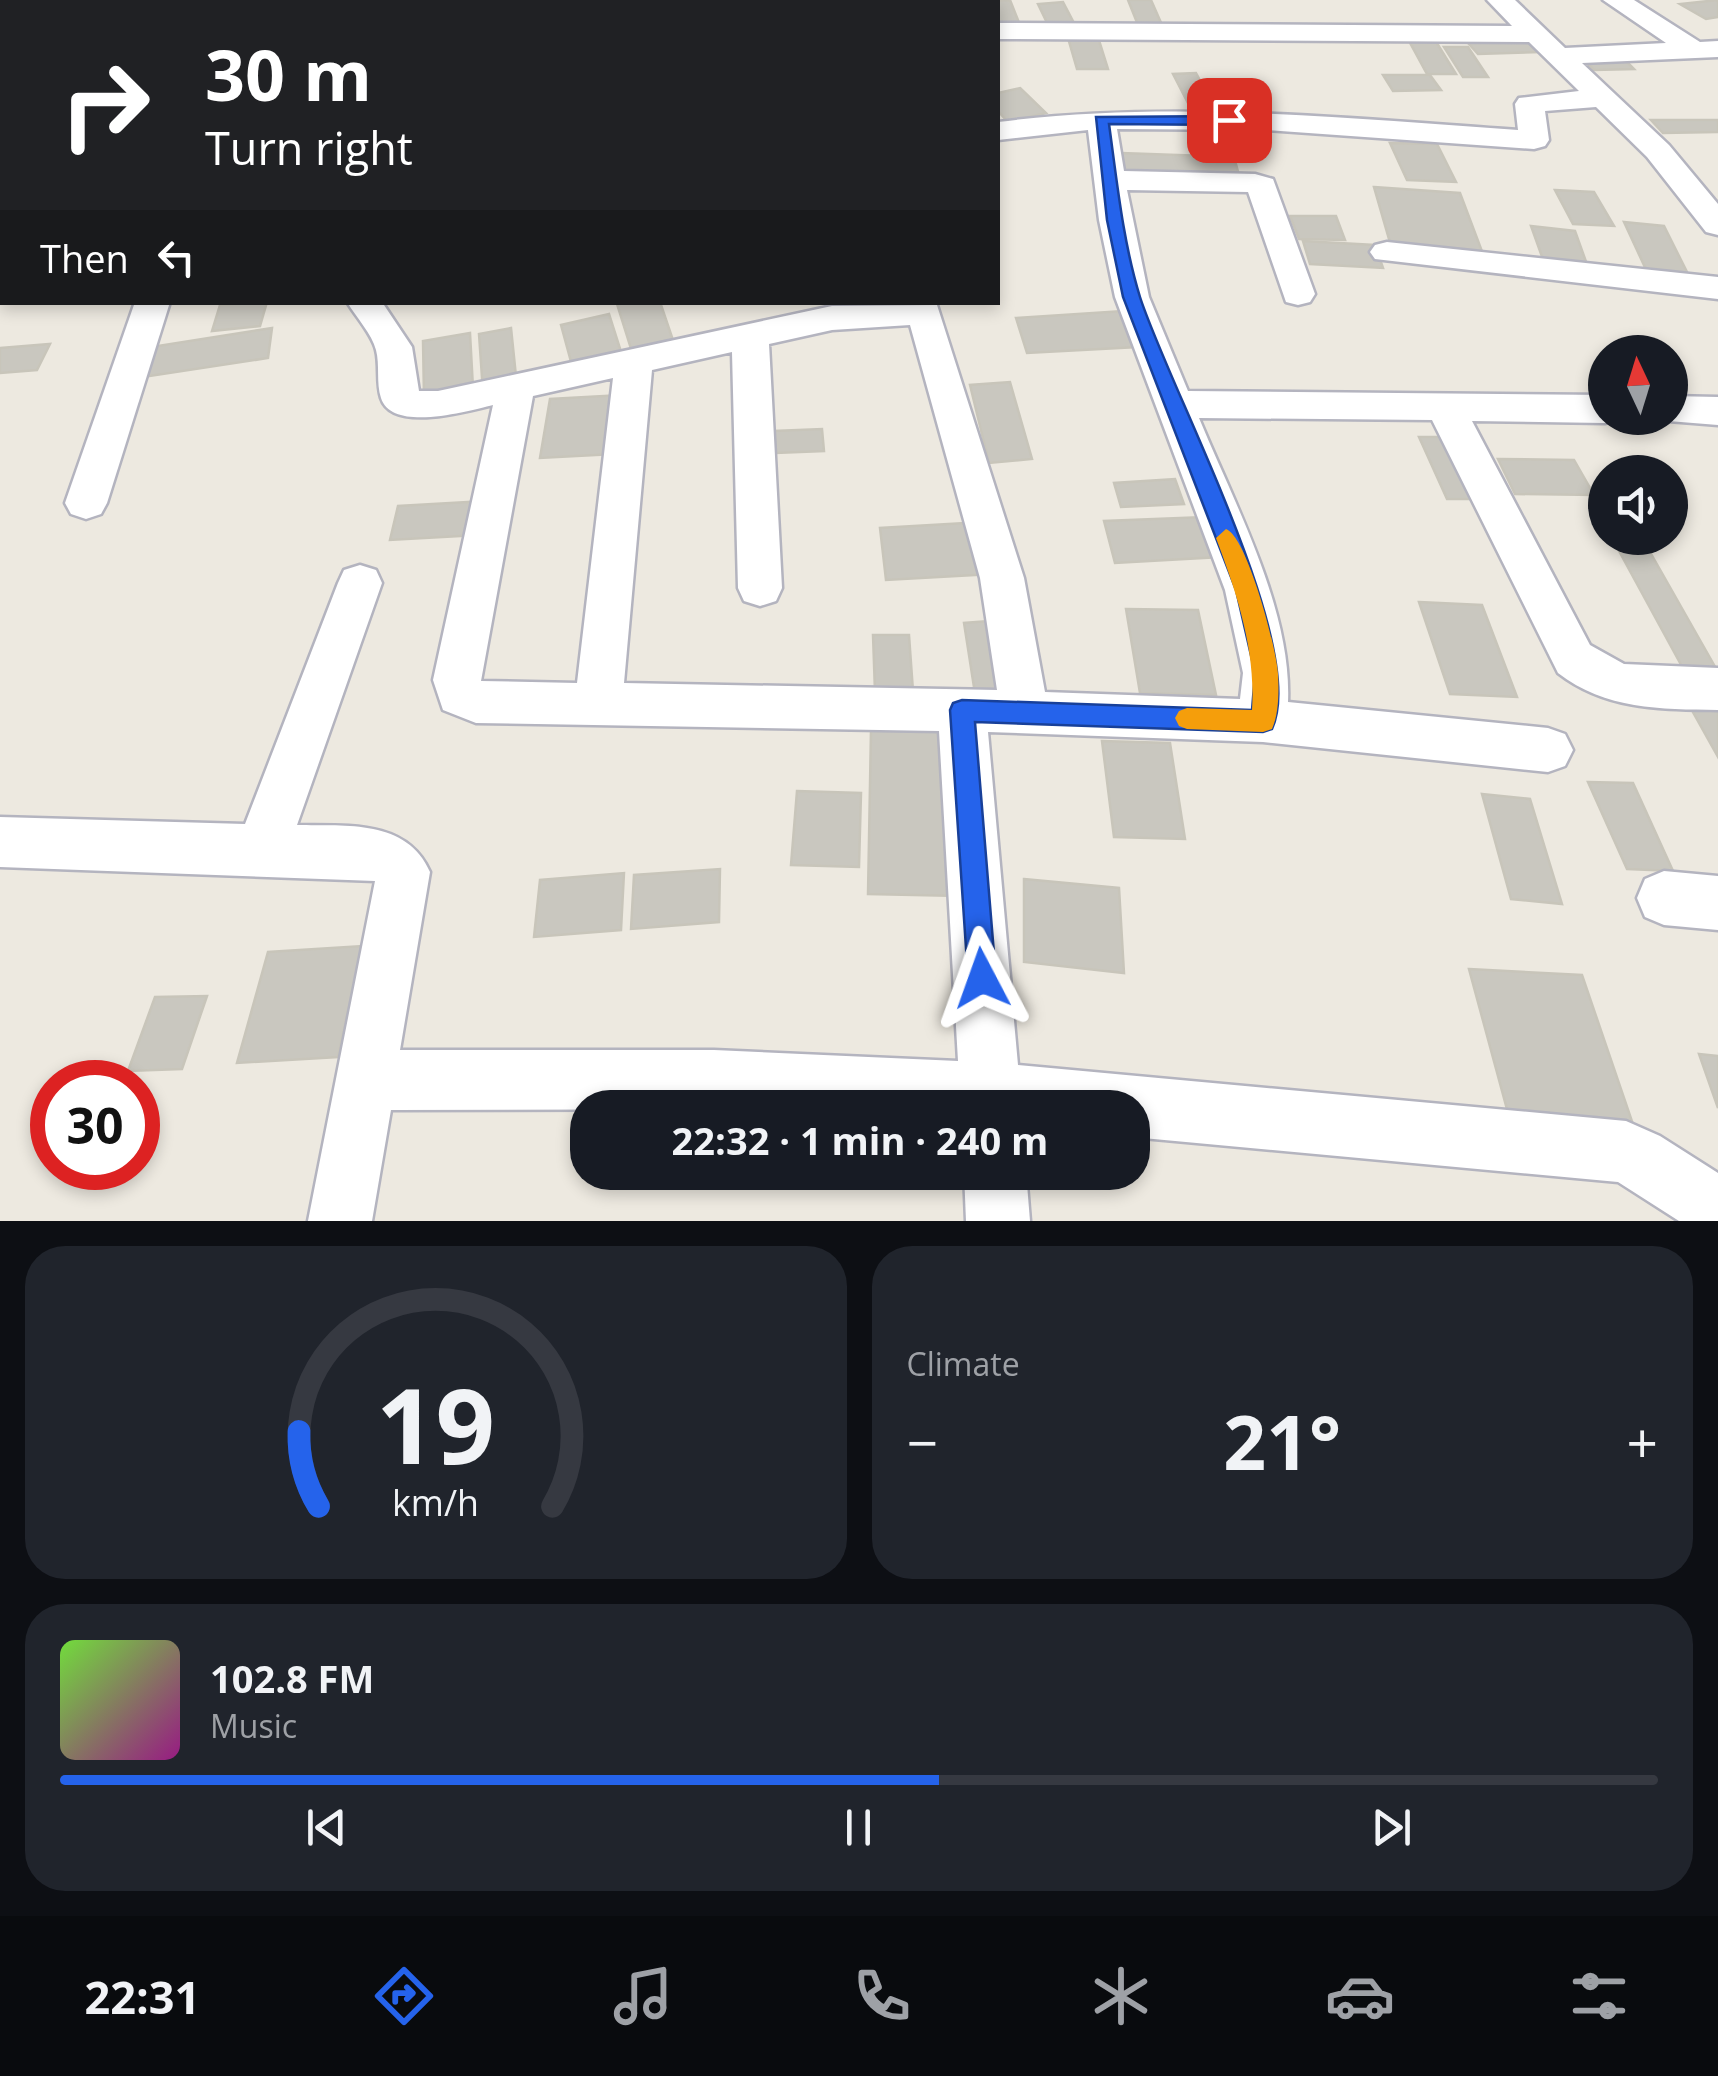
<!DOCTYPE html>
<meta charset="utf-8">
<style>
:root{--surface:#171b24;--page:#20242c;--text:#f1f3f6;--muted:#9ea1a6;--line:#363941;--accent:#2563eb}
body{margin:0;font-family:"Open Sans",sans-serif;background:var(--page);color:var(--text);height:100vh;display:flex;flex-direction:column;font-size:38px;white-space:nowrap}
*{box-sizing:border-box;margin:0}
p{font-size:32px;color:var(--muted)}
.icon{flex:none;width:55px;height:55px;fill:none;stroke:currentColor;stroke-width:2;stroke-linecap:round;stroke-linejoin:round}
.map{position:relative;height:1221px;overflow:hidden}
.details{display:flex;flex-direction:column;gap:25px;padding:25px;background:#0d0f14;flex:1}
.details>*{flex:none}
.hud{position:absolute;left:0px;top:0px;width:1000px;height:305px;box-shadow:0 5px 15px #0003;background:#202124;color:#fff;overflow:hidden}
.needle{width:65px;rotate:356deg}
.tools{position:absolute;left:1588px;top:335px;display:grid;gap:20px}
.tools a{display:grid;place-items:center;width:100px;height:100px;border-radius:50%;background:var(--surface);box-shadow:0 5px 15px #0003;font-size:50px}
.speed{position:absolute;left:30px;top:1060px;display:flex;gap:20px;font-size:50px;font-weight:700;text-align:center}
.speed>*{display:grid;place-content:center;width:130px;height:130px;border-radius:50%;background:var(--surface);box-shadow:0 5px 15px #0003;line-height:1}
.speed .limit{border:15px solid #d22;background:#fff;color:#111}
.pin{position:absolute;display:grid;place-items:center;width:85px;height:85px;color:#fff;margin:-42px;border-radius:20px;box-shadow:0 5px 15px #0006}
.me{position:absolute;width:110px;margin:-55px;rotate:356deg;stroke-linejoin:round;filter:drop-shadow(0 0 8px #0008)}
.turn{display:flex;align-items:center;gap:35px;height:210px;padding:0 40px;font-size:45px}
.turn .icon{width:130px;height:130px;stroke-width:2.5}
.turn b{display:block;font-size:70px;line-height:85px}
.then{display:flex;align-items:center;height:95px;padding:0 40px;background:#0003;gap:20px;font-size:38px}
.big{font-size:75px;font-weight:700;line-height:1.1}
.details .tile{flex:1;display:flex;flex-direction:column;justify-content:center;gap:15px;min-width:0;padding:0 35px;border-radius:40px;background:var(--page)}
.details .dial{align-items:center;gap:0}
.dial svg{height:260px;overflow:visible;fill:none;stroke:var(--line);stroke-width:7;stroke-linecap:round;text-anchor:middle}
.dial text{fill:var(--text);stroke:none}
.song{display:flex;align-items:center;gap:30px}
.cover{width:120px;height:120px;border-radius:15px;background:linear-gradient(135deg,hsl(100 70% 55%),hsl(310 70% 35%))}
.played{height:10px;border-radius:5px;background:linear-gradient(90deg,var(--accent) 55%,var(--line) 55%)}
.keys{display:flex;justify-content:space-around;direction:ltr}
.heat{display:flex;justify-content:space-between;align-items:center;font-size:55px;direction:ltr}
.details .tiles{flex:1;display:grid;gap:25px;grid-template-columns:1fr 1fr}
.tile:last-child{grid-column:span 2}
.trip{position:absolute;left:570px;top:1090px;width:580px;height:100px;border-radius:40px;background:var(--surface);box-shadow:0 5px 15px #0003;font-weight:700;line-height:100px;text-align:center}
.tab-bar{display:flex;height:160px;justify-content:space-around;align-items:center;background:#090b0e;color:var(--muted)}
.tab-bar .icon{width:70px;height:70px}
.tab-bar .current{color:var(--accent)}
.tab-bar b{font-size:45px;color:var(--text)}
.map>svg:first-child{display:block}
.building{fill:#c9c7bf;stroke:#c8c5ba;stroke-width:2.5}
.lines{fill:none;stroke-linecap:round;stroke-linejoin:round}
.street-casing{stroke:#b4b4bf;stroke-width:5}
.street{fill:#fff;fill-rule:evenodd}
.route{fill:#2563eb;stroke:#184099;stroke-width:2.5}
.slow{fill:#f59e0b}
</style>
<div class="map">
<svg width="1718" height="1221" viewBox="0 0 1718 1221">
<rect width="100%" height="100%" fill="#ede9e0"/>
<g class="building">
<polygon points="1010,0 1020,25 998,26 998,2 981,1"/>
<polygon points="1128,0 1151,0 1162,25 1138,25"/>
<polygon points="1718,0 1718,17 1706,19 1680,4"/>
<polygon points="1063,2 1076,27 1050,29 1038,4"/>
<polygon points="1098,37 1108,69 1077,69 1068,38"/>
<polygon points="1408,39 1435,40 1456,74 1427,74"/>
<polygon points="1529,41 1539,52 1478,54 1468,43"/>
<polygon points="1444,47 1468,47 1488,77 1463,77"/>
<polygon points="1626,61 1634,69 1594,70 1586,62"/>
<polygon points="1196,73 1214,106 1190,107 1173,74"/>
<polygon points="1383,75 1430,75 1441,90 1393,91"/>
<polygon points="1020,88 1046,113 1008,122 998,111 998,93"/>
<polygon points="1651,120 1718,120 1718,132 1663,133"/>
<polygon points="1390,143 1437,144 1456,182 1407,180"/>
<polygon points="1121,153 1234,157 1240,179 1124,174"/>
<polygon points="1374,187 1460,193 1483,254 1391,246"/>
<polygon points="1555,190 1594,192 1614,226 1573,224"/>
<polygon points="1290,216 1336,216 1345,240 1299,239"/>
<polygon points="1624,222 1664,226 1691,280 1649,276"/>
<polygon points="1531,226 1575,231 1589,270 1545,265"/>
<polygon points="1303,241 1375,245 1383,268 1310,264"/>
<polygon points="267,302 260,326 212,331 220,305"/>
<polygon points="660,302 675,346 633,355 617,304"/>
<polygon points="1123,311 1137,347 1027,353 1016,318"/>
<polygon points="609,314 623,358 573,369 561,325"/>
<polygon points="272,328 268,358 143,377 151,347"/>
<polygon points="511,328 517,386 483,392 479,334"/>
<polygon points="470,333 473,388 424,397 423,341"/>
<polygon points="50,344 37,370 0,373 0,348"/>
<polygon points="1010,382 1032,459 989,463 970,385"/>
<polygon points="621,395 614,454 540,458 550,399"/>
<polygon points="822,429 824,451 776,453 774,431"/>
<polygon points="1419,437 1454,437 1484,499 1447,499"/>
<polygon points="1498,459 1574,460 1594,495 1515,494"/>
<polygon points="1175,479 1184,504 1121,507 1114,483"/>
<polygon points="484,501 478,535 390,540 398,506"/>
<polygon points="1205,517 1220,557 1115,563 1104,521"/>
<polygon points="982,522 992,574 886,580 880,528"/>
<polygon points="1612,538 1642,538 1718,672 1685,672"/>
<polygon points="1419,602 1482,605 1517,697 1450,694"/>
<polygon points="1126,609 1198,610 1216,695 1140,693"/>
<polygon points="1002,620 1016,698 976,700 964,623"/>
<polygon points="873,635 909,635 913,691 875,692"/>
<polygon points="1689,705 1718,705 1718,757"/>
<polygon points="871,730 953,731 959,896 868,894"/>
<polygon points="1102,741 1170,743 1185,839 1114,837"/>
<polygon points="1588,782 1633,783 1673,871 1627,869"/>
<polygon points="797,791 861,793 859,867 791,865"/>
<polygon points="1482,794 1530,799 1562,904 1511,899"/>
<polygon points="720,869 719,922 631,929 634,875"/>
<polygon points="624,873 621,930 534,937 540,880"/>
<polygon points="1024,879 1119,888 1124,973 1024,962"/>
<polygon points="362,946 338,1057 237,1063 268,952"/>
<polygon points="1469,969 1582,975 1636,1133 1511,1124"/>
<polygon points="207,996 182,1069 128,1071 155,997"/>
<polygon points="1699,1054 1718,1056 1718,1108"/>
</g>
<g class="lines">
<defs>
<g id="street">
<polygon points="762,0 788,0 790,2 764,2"/>
<polygon points="897,0 923,0 924,2 899,2"/>
<path d="M1487,0H1515L1565,48L1666,43L1603,0H1634L1700,42L1718,41V57L1582,63L1669,145L1718,204V235L1706,232L1647,157L1596,107L1545,111L1549,140L1545,146L1534,149L1266,130L1117,129L1124,171L1255,174L1273,179L1315,294L1310,302L1298,305L1286,302L1248,192L1127,190L1149,297L1188,391L1605,395V418L1619,419L1605,423L1472,421L1590,645L1624,664L1718,668V710C1660,709 1606,710 1558,673L1432,420L1199,418C1234,503 1292,609 1288,702L1548,728L1565,734L1573,750L1565,766L1548,772L1263,742L988,732L1018,1065L1626,1121L1660,1136L1718,1173V1221H1679L1618,1182L1132,1137V1108L391,1110L372,1221H308L375,881L0,867V817L245,824L338,583L344,570L360,565L376,570L382,583L297,825C346,826 407,819 430,872L400,1050H714L958,1061L939,731L476,723L443,710L433,680L493,405C468,411 392,433 381,398C376,383 380,365 376,350C372,334 356,317 347,302H382L412,347L419,391H438L832,306L937,305L1024,578L1045,692L1240,699L1243,673L1225,590L1115,297L1099,220L1088,130L998,140V122C1171,100 1344,118 1518,130L1515,104L1519,98L1579,91L1529,42L998,39V23L1512,26ZM910,325L980,578L997,690L624,683L652,370L732,352L738,588L744,601L760,606L776,601L782,588L769,344L832,330ZM613,378L577,683L481,681L533,396Z"/>
<rect x="0" y="39" width="2" height="16"/>
<polygon points="1387,242 1718,277 1718,299 1375,259 1370,252 1375,245"/>
<polygon points="2,267 2,289 0,290 0,268"/>
<polygon points="135,302 170,302 107,503 101,514 86,519 71,514 65,503"/>
<polygon points="1670,396 1718,397 1718,425 1656,420 1670,418"/>
<polygon points="1664,871 1718,876 1718,930 1664,925 1645,917 1637,898 1645,879"/>
<polygon points="964,1172 1026,1172 1030,1221 966,1221"/>
</g>
</defs>
<use href="#street" class="street-casing"/>
<use href="#street" class="street"/>
</g>
<path class="route" d="M1096,117L1229,116L1236,120L1229,125L1109,124C1117,182 1123,242 1140,297C1169,388 1310,647 1272,729L1263,732L975,722L996,978L992,988L982,993L972,988L968,978L950,710L953,703L962,700L1252,710L1255,673L1236,590L1123,297L1107,220Z"/>
<path class="slow" d="M1226,529C1247,536 1277,650 1278,674C1279,690 1279,714 1272,729L1263,732L1187,729L1179,726L1175,718L1179,711L1187,708L1252,710C1256,650 1237,594 1216,538Z"/>
</svg>
<div class="tools">
<a><svg class="needle" viewBox="-14 -14 28 28"><path d="M0-13l5 13h-10z" fill="#e53935"/><path d="M0 13l5-13h-10z" fill="#9ea1a6"/></svg></a>
<a><svg class="icon" aria-label="sound" viewBox="0 0 24 24"><path d="M4 9h4l5-4v14l-5-4H4zM17 9q2 3 0 6"/></svg></a>
</div>
<div class="speed"><div class="limit">30</div></div>
<div class="pin" style="left:1229px;top:120px;background:#d93025"><svg class="icon" aria-label="arrive" viewBox="0 0 24 24"><path d="M6 21V4h12l-3 4 3 4H6"/></svg></div>
<svg class="me" style="left:982px;top:978px" viewBox="-20 -20 40 40"><path d="M0-17L14 15 0 8-14 15z" fill="#2563eb" stroke="#fff" stroke-width="4"/></svg>
<div class="trip">22:32 · 1 min · 240 m</div>
<div class="hud">
<div class="turn"><svg class="icon" aria-label="right" viewBox="0 0 24 24"><path d="M7 20v-9h11M14 6l5 5-5 5"/></svg><div><b>30 m</b>Turn right</div></div>
<div class="then">Then<svg class="icon" aria-label="left" viewBox="0 0 24 24"><path d="M17 20v-9H6M10 6l-5 5 5 5"/></svg></div>
</div>
</div>
<section class="details">
<div class="tiles">
<div class="tile dial"><svg viewBox="0 0 100 80">
<path d="M14 69A42 42 0 1 1 86 69"/>
<path d="M14 69A42 42 0 0 1 8 46" stroke="#2563eb"/>
<text x="50" y="56" font-size="32" font-weight="700">19</text>
<text x="50" y="72" font-size="11">km/h</text>
</svg></div>
<div class="tile"><p>Climate</p>
<div class="heat"><a>−</a><b class="big">21°</b><a>+</a></div>
</div>
<div class="tile">
<div class="song"><i class="cover"></i><div><b>102.8 FM</b><p>Music</p></div></div>
<div class="played"></div>
<div class="keys"><svg class="icon" aria-label="previous" viewBox="0 0 24 24"><path d="M18 5L8 12l10 7zM5 5v14"/></svg><svg class="icon" aria-label="pause" viewBox="0 0 24 24"><path d="M8 5v14M16 5v14"/></svg><svg class="icon" aria-label="next" viewBox="0 0 24 24"><path d="M6 5l10 7-10 7zM19 5v14"/></svg></div>
</div>
</div>
</section>
<nav class="tab-bar">
<b>22:31</b>
<svg class="icon current" aria-label="directions" viewBox="0 0 24 24"><path d="M12 3l9 9-9 9-9-9zM9 14v-3h6M13 9l2 2-2 2"/></svg>
<svg class="icon" aria-label="music" viewBox="0 0 24 24"><path d="M9 18V5l10-2v13"/><circle cx="6" cy="18" r="3"/><circle cx="16" cy="16" r="3"/></svg>
<svg class="icon" aria-label="phone" viewBox="0 0 24 24"><path d="M5 4h4l2 5-3 2q2 4 5 5l2-3 5 2v4C11 20 4 13 5 4z"/></svg>
<svg class="icon" aria-label="climate" viewBox="0 0 24 24"><path d="M12 3v18M4 7l16 10M4 17L20 7"/></svg>
<svg class="icon" aria-label="car" viewBox="0 0 24 24"><path d="M5 17H2v-5l4-1 3-4h7l3 4 3 1v5h-3M9 17h6M6 11h13"/><circle cx="7" cy="17" r="2"/><circle cx="17" cy="17" r="2"/></svg>
<svg class="icon" aria-label="filters" viewBox="0 0 24 24"><path d="M4 7h16M4 17h16"/><circle cx="9" cy="7" r="2"/><circle cx="15" cy="17" r="2"/></svg>
</nav>
